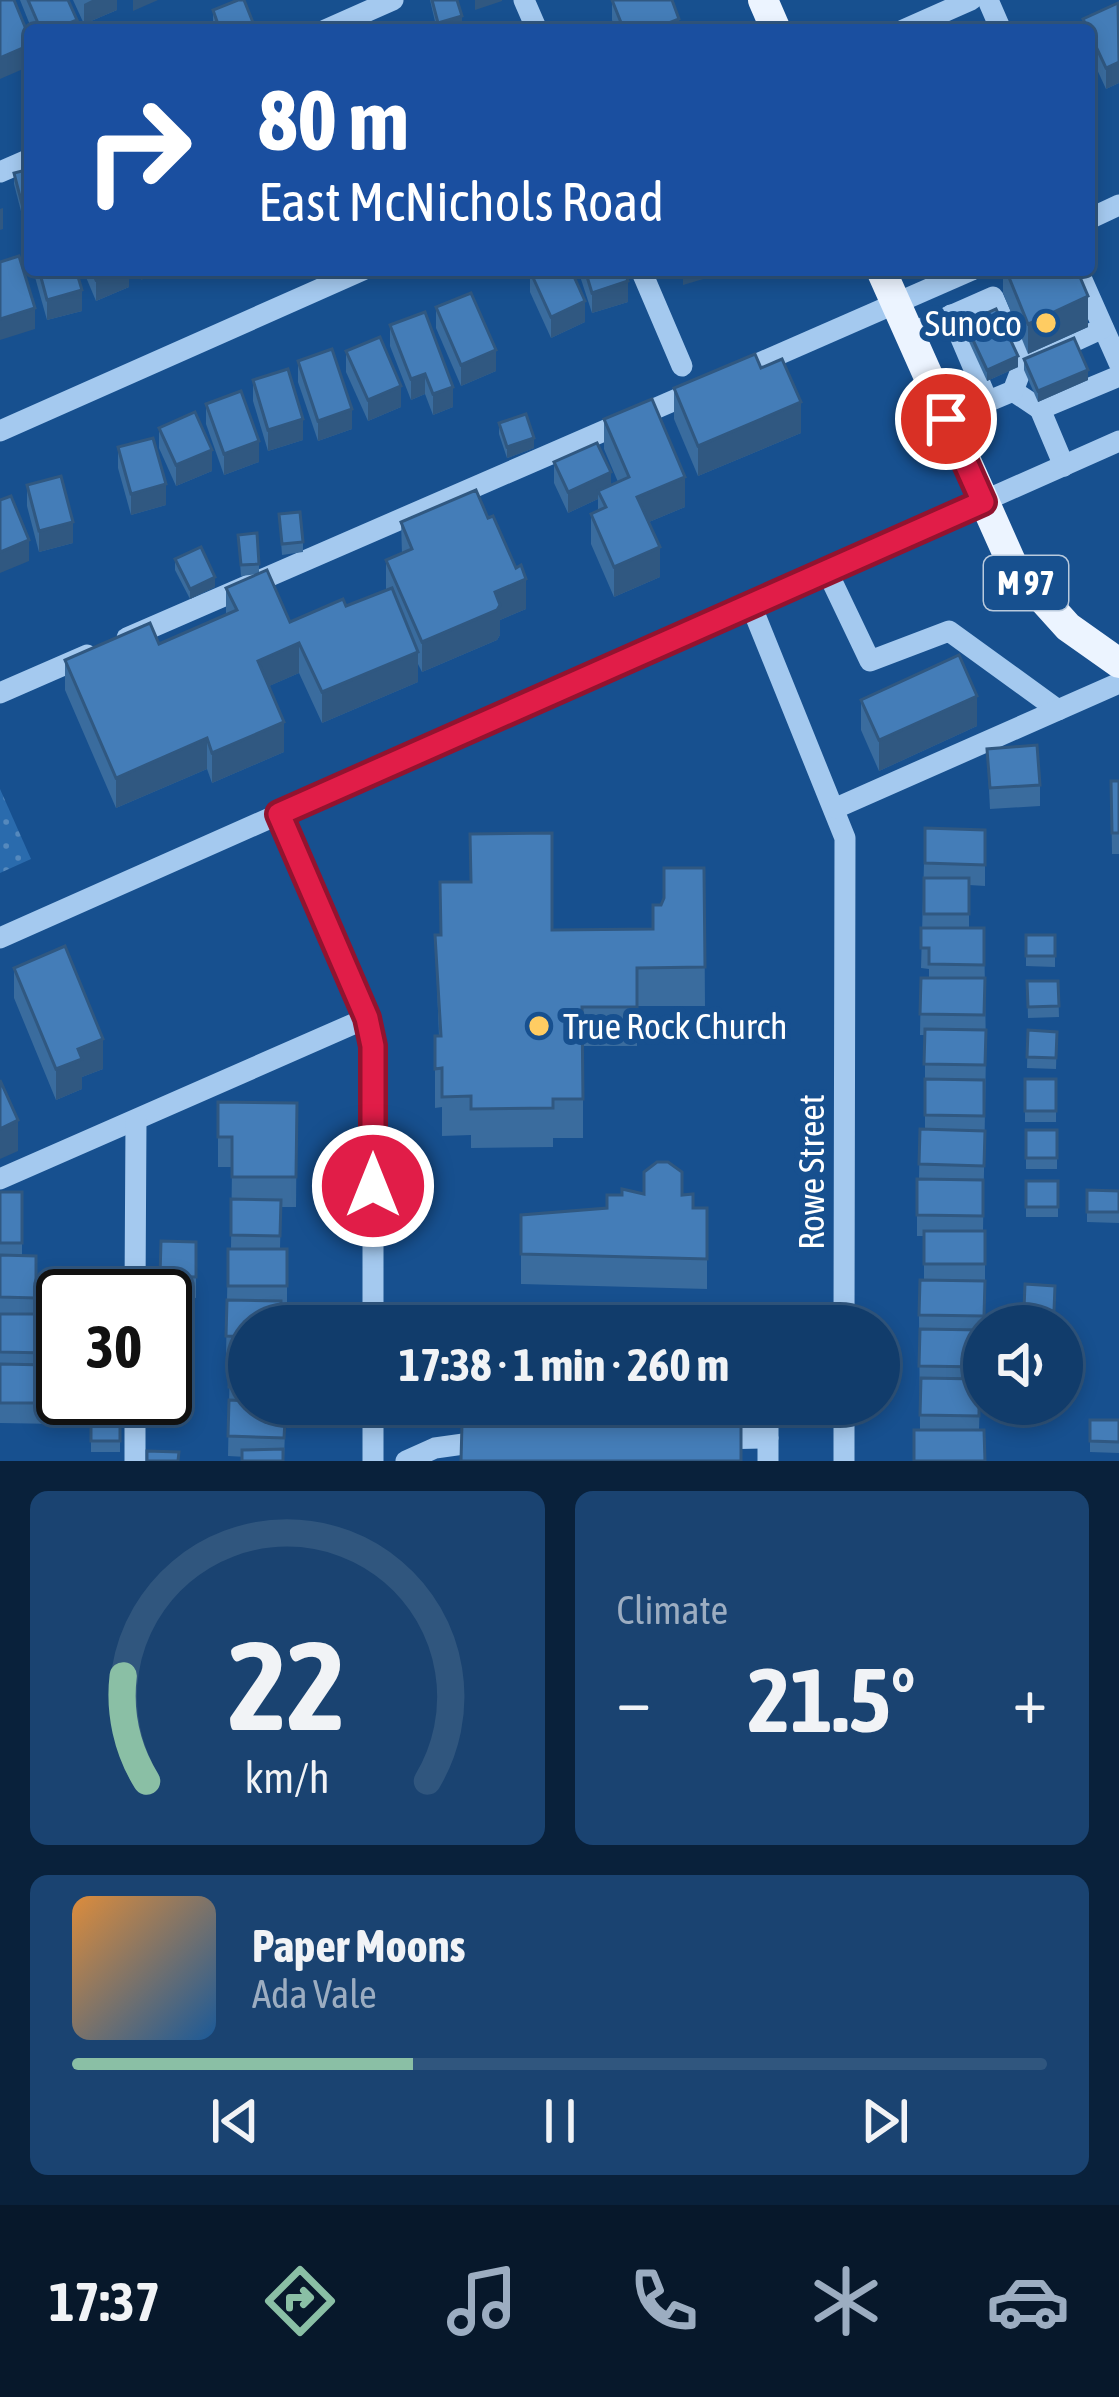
<!DOCTYPE html>
<meta charset="utf-8">
<style>
:root{--surface:#113c6b;--page:#1a4371;--text:#f1f3f6;--muted:#9cadc1;--line:#30567e;--accent:#8abfa5}
body{margin:0;font-family:"Asap Condensed",sans-serif;background:var(--page);color:var(--text);height:100vh;display:flex;flex-direction:column;font-size:45px;white-space:nowrap}
*{box-sizing:border-box;margin:0}
p{font-size:39px;color:var(--muted)}
.icon{flex:none;width:66px;height:66px;fill:none;stroke:currentColor;stroke-width:2;stroke-linecap:round;stroke-linejoin:round}
.map{position:relative;height:1461px;overflow:hidden}
.sheet{display:flex;flex-direction:column;gap:30px;padding:30px;background:#09213b;flex:1}
.sheet>*{flex:none}
.top-card{position:absolute;left:24px;top:24px;width:1071px;height:252px;border-radius:12px;box-shadow:0 6px 18px #0003,0 0 0 3px var(--line);background:#1a4fa0;color:#fff;overflow:hidden}
.fabs{position:absolute;left:963px;top:1305px;display:grid;gap:24px}
.fabs a{display:grid;place-items:center;width:120px;height:120px;border-radius:50%;background:var(--surface);box-shadow:0 6px 18px #0003,0 0 0 3px var(--line);font-size:60px}
.speed{position:absolute;left:36px;top:1269px;display:flex;gap:24px;font-size:60px;font-weight:700;text-align:center}
.speed>*{display:grid;place-content:center;width:156px;height:156px;border-radius:50%;background:var(--surface);box-shadow:0 6px 18px #0003,0 0 0 3px var(--line);line-height:1}
.speed .limit{border:6px solid #111;border-radius:18px;background:#fff;color:#111}
.pin{position:absolute;display:grid;place-items:center;width:102px;height:102px;color:#fff;margin:-51px;border:6px solid #fff;border-radius:50%;box-shadow:0 3px 12px #0007}
.me{position:absolute;width:132px;margin:-66px;rotate:0deg;stroke-linejoin:round;filter:drop-shadow(0 0 9px #0008)}
.turn{display:flex;align-items:center;gap:42px;height:252px;padding:0 36px;font-size:54px}
.turn .icon{width:156px;height:156px;stroke-width:2.5}
.turn b{display:block;font-size:84px;line-height:102px}
.big{font-size:90px;font-weight:700;line-height:1.1}
.sheet .widget{flex:1;display:flex;flex-direction:column;justify-content:center;gap:18px;min-width:0;padding:0 42px;border-radius:18px;background:var(--page)}
.sheet .dial{align-items:center;gap:0}
.dial svg{height:312px;overflow:visible;fill:none;stroke:var(--line);stroke-width:7;stroke-linecap:round;text-anchor:middle}
.dial text{fill:var(--text);stroke:none}
.song{display:flex;align-items:center;gap:36px}
.cover{width:144px;height:144px;border-radius:18px;background:linear-gradient(135deg,hsl(30 70% 55%),hsl(210 70% 35%))}
.played{height:12px;border-radius:6px;background:linear-gradient(90deg,var(--accent) 35%,var(--line) 35%)}
.keys{display:flex;justify-content:space-around;direction:ltr}
.heat{display:flex;justify-content:space-between;align-items:center;font-size:66px;direction:ltr}
.sheet .tiles{flex:1;display:grid;gap:30px;grid-template-columns:1fr 1fr}
.widget:last-child{grid-column:span 2}
.trip{position:absolute;left:228px;top:1305px;width:672px;height:120px;border-radius:60px;background:var(--surface);box-shadow:0 6px 18px #0003,0 0 0 3px var(--line);font-weight:700;line-height:120px;text-align:center}
.menu{display:flex;height:192px;justify-content:space-around;align-items:center;background:#07182b;color:var(--muted)}
.menu .icon{width:84px;height:84px}
.menu .selected{color:var(--accent)}
.menu b{font-size:54px;color:var(--text)}
.map>svg:first-child{display:block}
.park{fill:url(#park-dots)}
.lines{fill:none;stroke-linecap:round;stroke-linejoin:round}
.minor{stroke:#a4c9ef;stroke-width:21}
.major{stroke:#ecf4ff;stroke-width:30}
.wall{fill:#3a6c9e}
.shaded-wall{fill:#305881}
.building{fill:#447db8;stroke:#305881;stroke-width:3}
.route-casing{stroke:#92132f;stroke-width:30}
.route{stroke:#e11d48;stroke-width:21}
.poi-dot{fill:#ffcc62;stroke:#17508f;stroke-width:4.5}
.labels{text-anchor:middle;dominant-baseline:central;stroke-width:12;stroke-linejoin:round;paint-order:stroke}
.shield{fill:#17508f;stroke:#b9cadd;stroke-width:3}
.shield-label{font-size:33px;font-weight:bold;fill:#fff}
.poi-label{font-size:36px;fill:#fff;stroke:#17508f;text-anchor:end}
.street-label{font-size:36px;fill:#fff;stroke:#17508f}
</style>
<div class="map">
<svg width="1119" height="1461" viewBox="0 0 1119 1461">
<defs>
<pattern id="park-dots" width="8" height="8" patternUnits="userSpaceOnUse" patternTransform="scale(3)"><rect width="8" height="8" fill="#2a6bad"/><path d="M2 2h.1M6 6h.1" fill="none" stroke="#5589bd" stroke-width="1.8" stroke-linecap="round"/></pattern>
</defs>
<rect width="100%" height="100%" fill="#17508f"/>
<polygon class="park" points="0,789 31,859 0,873"/>
<g class="lines">
<g class="minor">
<polyline points="524,0 537,30"/>
<polyline points="988,0 1001,30"/>
<polyline points="325,30 393,0"/>
<polyline points="903,30 971,0"/>
<polyline points="0,172 30,159"/>
<polyline points="1089,219 1119,205"/>
<polyline points="641,270 682,366"/>
<polyline points="1079,273 1119,363"/>
<polyline points="951,315 988,402"/>
<polyline points="909,334 993,297 1023,365"/>
<polyline points="732,375 972,270"/>
<polyline points="1013,391 1040,409 1119,376"/>
<polyline points="1040,409 1064,466"/>
<polyline points="946,419 1013,391 1023,365 1103,328"/>
<polyline points="0,431 363,270"/>
<polyline points="827,571 870,661 949,631 1058,710"/>
<polyline points="751,605 845,838 844,1326"/>
<polyline points="127,638 698,390"/>
<polyline points="0,693 87,655"/>
<polyline points="836,808 1119,683"/>
<polyline points="279,814 367,1018 373,1046 373,1326"/>
<polyline points="0,938 1119,441"/>
<polyline points="0,1179 367,1018"/>
<polyline points="135,1296 136,1120"/>
<polyline points="844,1404 844,1461"/>
<polyline points="612,1439 613,1404"/>
<polyline points="714,1439 768,1438"/>
<polyline points="135,1461 135,1398"/>
<polyline points="373,1461 373,1404"/>
<polyline points="406,1461 435,1448 485,1441"/>
<polyline points="768,1461 768,1404"/>
</g>
<g class="major">
<polyline points="763,0 776,30"/>
<polyline points="881,270 1013,566 1068,627 1119,663"/>
</g>
</g>
<g class="wall">
<polygon points="20,0 68,0 77,30 32,30"/>
<polygon points="73,0 117,0 117,10 84,24"/>
<polygon points="430,0 457,0 462,27 451,30 437,30"/>
<polygon points="612,0 679,30 616,30 612,20"/>
<polygon points="1119,6 1119,83 1106,89 1089,52 1089,30 1083,30 1083,19"/>
<polygon points="213,10 256,30 213,30"/>
<polygon points="30,169 22,215 14,184 14,173"/>
<polygon points="33,270 76,270 82,311 47,320"/>
<polygon points="83,270 129,270 129,287 96,301"/>
<polygon points="578,270 624,270 628,302 592,313"/>
<polygon points="1003,270 1077,270 1088,327 1028,354 1003,293"/>
<polygon points="530,271 585,322 551,338 530,292"/>
<polygon points="436,307 496,371 461,386 436,328"/>
<polygon points="965,323 1018,367 987,381 965,333"/>
<polygon points="390,325 453,407 433,415 425,394 411,400 390,346"/>
<polygon points="346,351 401,407 368,421 346,372"/>
<polygon points="1024,359 1088,380 1038,402 1024,370"/>
<polygon points="298,361 352,429 318,441 298,382"/>
<polygon points="761,368 801,433 698,476 674,419 674,388"/>
<polygon points="253,380 303,440 268,451 253,401"/>
<polygon points="206,404 259,462 224,475 206,424"/>
<polygon points="604,419 685,507 649,522 660,577 614,597 591,544 591,514 598,511 598,499 568,513 554,483 554,462 611,485 618,482 604,449"/>
<polygon points="499,423 534,448 507,458 499,434"/>
<polygon points="159,428 212,471 176,486 159,448"/>
<polygon points="118,447 166,505 131,515 118,468"/>
<polygon points="27,485 73,543 39,552 27,506"/>
<polygon points="279,514 303,542 303,552 282,555"/>
<polygon points="401,522 526,609 500,620 500,635 497,640 422,672 418,664 418,682 322,723 299,673 269,686 284,752 212,783 207,769 116,808 65,690 65,660 159,644 226,615 226,588 258,574 241,576 238,535 259,564 259,574 290,622 346,606 386,590 386,560 402,554"/>
<polygon points="175,559 215,587 190,599 175,570"/>
<polygon points="861,700 977,726 879,771 861,730"/>
<polygon points="987,749 1040,785 1040,806 990,809"/>
<polygon points="1111,781 1119,781 1119,854 1112,854"/>
<polygon points="925,828 985,830 985,886 969,885 969,928 984,928 986,1051 983,1231 985,1231 985,1302 984,1337 982,1337 979,1430 920,1430 919,1315 924,1280 924,1236 917,1236 917,1179 919,1179 920,1129 925,1129 925,1035 920,1035 921,978 929,978 929,969 921,968"/>
<polygon points="704,868 705,1006 637,1006 637,1046 583,1046 583,1138 553,1138 553,1147 471,1148 471,1135 442,1136 442,1107 435,1108 435,1036 439,1036 435,935 552,930 653,929 661,905"/>
<polygon points="1026,935 1055,935 1055,967 1026,966"/>
<polygon points="14,968 103,1069 82,1077 82,1089 56,1100 14,998"/>
<polygon points="1027,981 1058,981 1059,1017 1028,1018"/>
<polygon points="1028,1030 1057,1032 1056,1069 1027,1068"/>
<rect x="1025" y="1079" width="31" height="43"/>
<polygon points="218,1102 297,1103 296,1207 281,1207 280,1249 287,1249 287,1307 281,1307 249,1326 249,1404 286,1404 284,1459 228,1456 230,1357 226,1357 227,1300 228,1249 231,1249 232,1167 218,1167"/>
<rect x="1026" y="1130" width="31" height="39"/>
<rect x="1026" y="1181" width="32" height="36"/>
<polygon points="1087,1190 1119,1191 1119,1223 1087,1222"/>
<polygon points="0,1192 22,1192 22,1256 36,1256 36,1314 48,1314 48,1381 59,1382 59,1424 0,1423"/>
<polygon points="644,1194 682,1195 693,1208 707,1208 707,1289 521,1284 521,1215 607,1208"/>
<polygon points="161,1241 196,1242 196,1298 160,1296"/>
<polygon points="1025,1284 1055,1286 1054,1322 1024,1320"/>
<rect x="165" y="1302" width="22" height="41"/>
<polygon points="165,1357 180,1360 179,1394 165,1393"/>
<polygon points="1020,1404 1054,1404 1054,1419 1021,1419"/>
<rect x="91" y="1417" width="29" height="35"/>
<polygon points="1090,1420 1119,1420 1119,1453 1090,1452"/>
</g>
<g class="shaded-wall">
<polygon points="92,0 117,0 117,10 84,24 84,4"/>
<polygon points="133,0 158,0 133,11"/>
<polygon points="475,0 502,0 502,1 475,10"/>
<polygon points="462,16 462,27 451,30 438,30 438,23"/>
<polygon points="679,19 679,30 651,30"/>
<polygon points="77,20 77,30 52,30"/>
<polygon points="30,45 30,66 0,79 0,58"/>
<polygon points="1119,62 1119,83 1106,89 1106,68"/>
<polygon points="30,202 30,213 22,215 22,204"/>
<polygon points="3,208 3,229 0,230 0,209"/>
<polygon points="120,270 129,270 129,287 96,301 96,280"/>
<polygon points="141,270 166,270 141,280"/>
<polygon points="683,270 717,270 717,275 683,285"/>
<polygon points="628,281 628,302 592,313 592,293"/>
<polygon points="82,290 82,311 47,320 47,300"/>
<polygon points="1088,296 1088,327 1028,354 1028,324"/>
<polygon points="585,301 585,322 551,338 551,317"/>
<polygon points="35,308 35,329 0,340 0,319"/>
<polygon points="496,350 496,371 461,386 461,365"/>
<polygon points="1018,356 1018,367 987,381 987,370"/>
<polygon points="1088,370 1088,380 1038,402 1038,391"/>
<polygon points="425,374 425,394 411,400 411,379"/>
<polygon points="401,386 401,407 368,421 368,400"/>
<polygon points="453,387 453,407 433,415 433,394"/>
<polygon points="801,402 801,433 698,476 698,446"/>
<polygon points="352,409 352,429 318,441 318,421"/>
<polygon points="303,419 303,440 268,451 268,430"/>
<polygon points="534,438 534,448 507,458 507,447"/>
<polygon points="259,441 259,462 224,475 224,454"/>
<polygon points="212,450 212,471 176,486 176,465"/>
<polygon points="611,472 611,493 598,491 598,499 568,513 568,492"/>
<polygon points="685,477 685,507 637,527 637,497"/>
<polygon points="166,484 166,505 131,515 131,494"/>
<polygon points="73,522 73,543 39,552 39,531"/>
<polygon points="29,540 29,561 0,573 0,552"/>
<polygon points="660,547 660,577 614,597 614,567"/>
<polygon points="215,577 215,587 190,599 190,589"/>
<polygon points="526,579 526,609 500,620 500,635 497,640 422,672 422,642 495,592"/>
<polygon points="299,643 299,673 258,691 258,661"/>
<polygon points="418,652 418,682 322,723 322,692"/>
<polygon points="977,696 977,726 879,771 879,740"/>
<polygon points="284,722 284,752 212,783 212,753"/>
<polygon points="207,738 207,769 116,808 116,778"/>
<polygon points="103,1039 103,1069 82,1077 82,1089 56,1100 56,1069 78,1049"/>
<polygon points="18,1120 18,1151 0,1159 0,1129"/>
</g>
<g class="building">
<polygon points="0,0 14,0 30,39 30,45 0,58"/>
<polygon points="28,0 68,0 77,20 52,30 41,30"/>
<polygon points="238,0 244,0 256,30 220,30 213,10"/>
<polygon points="432,0 457,0 462,16 438,23"/>
<polygon points="612,0 672,0 679,19 651,30 624,30"/>
<polygon points="1118,3 1119,62 1106,68 1083,19"/>
<polygon points="30,169 30,202 22,204 14,173"/>
<polygon points="19,256 35,308 0,319 0,262"/>
<polygon points="39,270 76,270 82,290 47,300"/>
<polygon points="92,270 120,270 96,280"/>
<polygon points="532,270 571,270 585,301 551,317 530,271"/>
<polygon points="585,270 624,270 628,281 592,293"/>
<polygon points="1006,270 1077,270 1088,296 1028,324"/>
<polygon points="471,293 496,350 461,365 436,307"/>
<polygon points="996,309 1018,356 987,370 965,323"/>
<polygon points="425,312 453,387 433,394 425,374 411,379 390,325"/>
<polygon points="380,337 401,386 368,400 346,351"/>
<polygon points="1074,338 1088,370 1038,391 1024,359"/>
<polygon points="332,349 352,409 318,421 298,361"/>
<polygon points="755,354 761,368 782,359 801,402 698,446 674,388"/>
<polygon points="288,369 303,419 268,430 253,380"/>
<polygon points="241,391 259,441 224,454 206,404"/>
<polygon points="652,399 685,477 637,497 660,547 614,567 591,514 606,507 598,491 629,477 604,419"/>
<polygon points="195,412 212,450 176,465 159,428"/>
<polygon points="526,414 534,438 507,447 499,423"/>
<polygon points="153,438 166,484 131,494 118,447"/>
<polygon points="597,443 611,472 568,492 554,462"/>
<polygon points="61,476 73,522 39,531 27,485"/>
<polygon points="476,490 488,518 493,516 516,568 521,565 526,579 495,592 500,605 497,610 422,642 386,560 412,549 401,522"/>
<polygon points="11,496 29,540 0,552 0,500"/>
<polygon points="300,512 303,542 282,544 279,514"/>
<polygon points="257,533 259,564 241,565 238,535"/>
<polygon points="201,547 215,577 190,589 175,559"/>
<polygon points="267,570 290,622 343,599 346,606 392,588 418,652 322,692 299,643 258,661 284,722 212,753 207,738 116,778 65,660 150,623 159,644 237,610 226,588"/>
<polygon points="959,655 977,696 879,740 861,700"/>
<polygon points="1037,745 1040,785 990,788 987,749"/>
<polygon points="1111,781 1119,781 1119,833 1112,833"/>
<polygon points="925,828 985,830 985,865 925,863"/>
<polygon points="552,833 552,930 653,929 653,905 661,905 664,898 664,868 704,868 705,967 637,968 637,1007 582,1007 583,1099 553,1099 553,1108 471,1109 471,1096 442,1097 442,1068 435,1069 435,1036 441,1036 435,935 441,935 440,882 471,882 470,834"/>
<rect x="924" y="878" width="45" height="36"/>
<polygon points="921,928 984,928 984,965 929,964 929,948 921,948"/>
<rect x="1026" y="935" width="29" height="21"/>
<polygon points="65,946 103,1039 78,1049 82,1059 56,1069 14,968"/>
<polygon points="921,978 985,978 984,1015 920,1014"/>
<polygon points="1027,981 1058,981 1059,1006 1028,1007"/>
<polygon points="925,1029 986,1030 985,1065 924,1064"/>
<polygon points="1028,1030 1057,1032 1056,1058 1027,1057"/>
<polygon points="925,1079 984,1080 984,1116 925,1115"/>
<rect x="1025" y="1079" width="31" height="32"/>
<polygon points="0,1080 18,1120 0,1129"/>
<polygon points="218,1102 297,1103 296,1177 232,1177 232,1137 218,1137"/>
<polygon points="920,1129 985,1131 984,1166 919,1164"/>
<rect x="1026" y="1130" width="31" height="28"/>
<polygon points="657,1162 668,1162 682,1172 682,1195 693,1194 693,1208 707,1208 707,1259 521,1254 521,1215 607,1208 607,1195 622,1195 622,1189 644,1194 644,1172"/>
<polygon points="917,1179 983,1180 983,1216 917,1215"/>
<rect x="1026" y="1181" width="32" height="26"/>
<polygon points="1087,1190 1119,1191 1119,1212 1087,1212"/>
<rect x="0" y="1192" width="22" height="51"/>
<polygon points="231,1199 281,1200 280,1236 231,1235"/>
<rect x="924" y="1231" width="61" height="33"/>
<polygon points="161,1241 196,1242 196,1277 160,1276"/>
<rect x="228" y="1249" width="59" height="37"/>
<polygon points="0,1255 36,1256 36,1298 0,1297"/>
<polygon points="920,1280 985,1281 984,1316 919,1315"/>
<polygon points="1025,1284 1055,1286 1054,1311 1024,1309"/>
<polygon points="227,1300 281,1301 281,1326 249,1326 249,1337 226,1336"/>
<polygon points="165,1302 187,1302 187,1333 165,1332"/>
<polygon points="0,1314 48,1314 47,1353 0,1352"/>
<polygon points="920,1329 982,1330 981,1367 919,1366"/>
<polygon points="230,1350 249,1351 249,1387 229,1387"/>
<polygon points="165,1357 180,1360 179,1383 165,1383"/>
<polygon points="0,1364 48,1365 48,1381 59,1382 59,1403 0,1403"/>
<polygon points="921,1378 979,1379 979,1416 920,1415"/>
<polygon points="229,1400 249,1401 249,1404 286,1404 284,1438 228,1436"/>
<rect x="1021" y="1404" width="33" height="4"/>
<rect x="91" y="1417" width="29" height="24"/>
<polygon points="1090,1420 1119,1420 1119,1442 1090,1441"/>
<polygon points="462,1424 741,1425 741,1461 461,1461"/>
<polygon points="914,1430 984,1430 985,1461 914,1461"/>
<polygon points="283,1449 283,1461 242,1461 242,1450"/>
<polygon points="147,1451 179,1452 178,1461 147,1461"/>
</g>
<g class="lines">
<defs>
<polyline id="route" points="373,1186 373,1046 367,1018 279,814 983,502 946,419"/>
</defs>
<use href="#route" class="route-casing"/>
<use href="#route" class="route"/>
</g>
<g class="poi-dot">
<circle cx="1046" cy="323" r="12"/>
<circle cx="539" cy="1026" r="12"/>
</g>
<g class="labels">
<rect class="shield" x="984" y="556" width="84" height="54" rx="9"/>
<g class="shield-label">
<text x="1026" y="583">M 97</text>
</g>
<g class="poi-label">
<text x="1022" y="323">Sunoco</text>
<text x="563" y="1026" text-anchor="start">True Rock Church</text>
</g>
<g class="street-label">
<text transform="translate(811 1172) rotate(-90)">Rowe Street</text>
</g>
</g>
</svg>
<div class="fabs">
<a><svg class="icon" aria-label="sound" viewBox="0 0 24 24"><path d="M4 9h4l5-4v14l-5-4H4zM17 9q2 3 0 6"/></svg></a>
</div>
<div class="speed"><div class="limit">30</div></div>
<div class="pin" style="left:946px;top:419px;background:#d93025"><svg class="icon" aria-label="arrive" viewBox="0 0 24 24"><path d="M6 21V4h12l-3 4 3 4H6"/></svg></div>
<svg class="me" style="left:373px;top:1186px" viewBox="-20 -20 40 40"><circle r="17" fill="#e11d48" stroke="#fff" stroke-width="3"/><path d="M0-11L8 9 0 5-8 9z" fill="#fff"/></svg>
<div class="trip">17:38 · 1 min · 260 m</div>
<div class="top-card">
<div class="turn"><svg class="icon" aria-label="right" viewBox="0 0 24 24"><path d="M7 20v-9h11M14 6l5 5-5 5"/></svg><div><b>80 m</b>East McNichols Road</div></div>
</div>
</div>
<section class="sheet">
<div class="tiles">
<div class="widget dial"><svg viewBox="0 0 100 80">
<path d="M14 69A42 42 0 1 1 86 69"/>
<path d="M14 69A42 42 0 0 1 8 42" stroke="#8abfa5"/>
<text x="50" y="56" font-size="32" font-weight="700">22</text>
<text x="50" y="72" font-size="11">km/h</text>
</svg></div>
<div class="widget"><p>Climate</p>
<div class="heat"><a>−</a><b class="big">21.5°</b><a>+</a></div>
</div>
<div class="widget">
<div class="song"><i class="cover"></i><div><b>Paper Moons</b><p>Ada Vale</p></div></div>
<div class="played"></div>
<div class="keys"><svg class="icon" aria-label="previous" viewBox="0 0 24 24"><path d="M18 5L8 12l10 7zM5 5v14"/></svg><svg class="icon" aria-label="pause" viewBox="0 0 24 24"><path d="M8 5v14M16 5v14"/></svg><svg class="icon" aria-label="next" viewBox="0 0 24 24"><path d="M6 5l10 7-10 7zM19 5v14"/></svg></div>
</div>
</div>
</section>
<nav class="menu">
<b>17:37</b>
<svg class="icon selected" aria-label="directions" viewBox="0 0 24 24"><path d="M12 3l9 9-9 9-9-9zM9 14v-3h6M13 9l2 2-2 2"/></svg>
<svg class="icon" aria-label="music" viewBox="0 0 24 24"><path d="M9 18V5l10-2v13"/><circle cx="6" cy="18" r="3"/><circle cx="16" cy="16" r="3"/></svg>
<svg class="icon" aria-label="phone" viewBox="0 0 24 24"><path d="M5 4h4l2 5-3 2q2 4 5 5l2-3 5 2v4C11 20 4 13 5 4z"/></svg>
<svg class="icon" aria-label="climate" viewBox="0 0 24 24"><path d="M12 3v18M4 7l16 10M4 17L20 7"/></svg>
<svg class="icon" aria-label="car" viewBox="0 0 24 24"><path d="M5 17H2v-5l4-1 3-4h7l3 4 3 1v5h-3M9 17h6M6 11h13"/><circle cx="7" cy="17" r="2"/><circle cx="17" cy="17" r="2"/></svg>
</nav>
